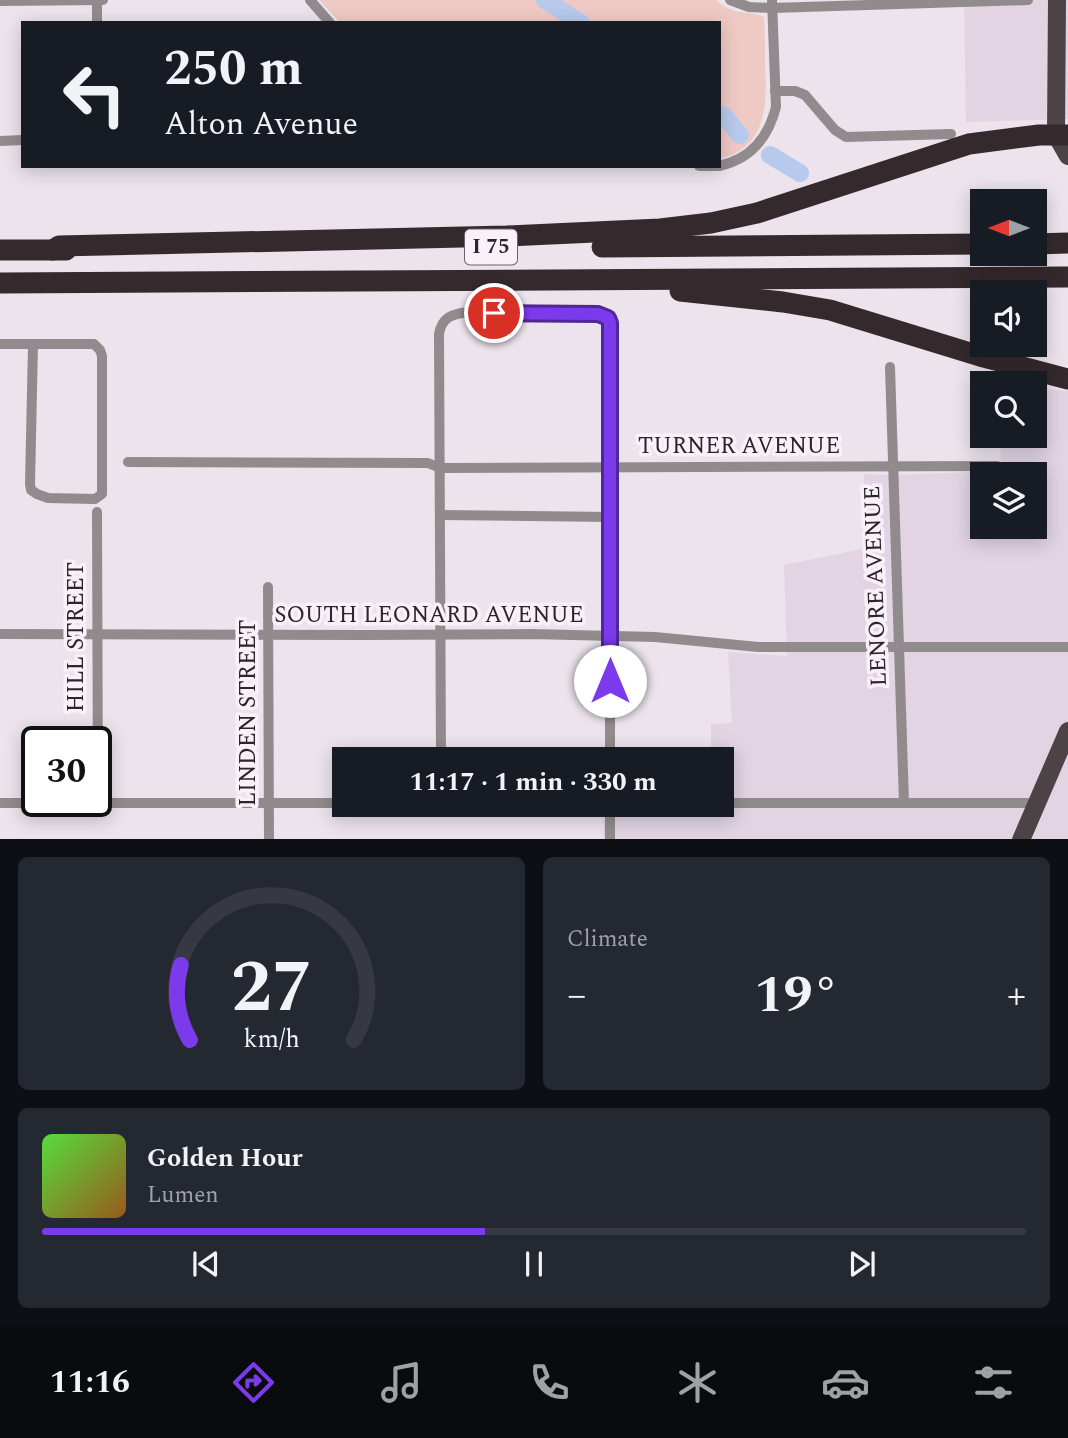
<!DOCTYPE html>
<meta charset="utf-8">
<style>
:root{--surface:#171b24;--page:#242831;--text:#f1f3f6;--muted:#9ea1a6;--line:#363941;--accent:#7c3aed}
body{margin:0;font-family:Spectral,serif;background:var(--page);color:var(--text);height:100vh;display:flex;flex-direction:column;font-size:26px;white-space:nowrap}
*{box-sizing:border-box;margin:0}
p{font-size:23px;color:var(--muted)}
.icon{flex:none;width:38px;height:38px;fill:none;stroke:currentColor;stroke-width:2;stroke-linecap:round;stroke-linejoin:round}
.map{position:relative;height:839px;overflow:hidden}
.drawer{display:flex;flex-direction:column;gap:18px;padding:18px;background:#0d0f14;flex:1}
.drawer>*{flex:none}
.guide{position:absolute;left:21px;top:21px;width:700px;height:147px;border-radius:0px;box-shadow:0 4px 18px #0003;background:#171b24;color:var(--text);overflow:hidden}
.needle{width:46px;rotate:270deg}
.buttons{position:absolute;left:970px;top:189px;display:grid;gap:14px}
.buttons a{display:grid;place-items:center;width:77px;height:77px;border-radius:0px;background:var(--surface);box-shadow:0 4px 18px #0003;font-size:35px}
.speed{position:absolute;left:21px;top:726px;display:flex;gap:14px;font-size:35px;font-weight:700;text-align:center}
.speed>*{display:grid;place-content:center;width:91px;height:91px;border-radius:50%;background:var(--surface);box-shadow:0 4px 18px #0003;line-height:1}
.speed .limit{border:4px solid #111;border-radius:10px;background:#fff;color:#111}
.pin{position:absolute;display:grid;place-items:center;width:60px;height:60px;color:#fff;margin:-30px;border:4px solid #fff;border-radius:50%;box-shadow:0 2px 7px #0007}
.me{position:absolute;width:77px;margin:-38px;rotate:0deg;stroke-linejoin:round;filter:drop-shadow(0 0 5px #0008)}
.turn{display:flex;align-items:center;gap:24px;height:147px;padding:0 28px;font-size:32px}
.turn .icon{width:91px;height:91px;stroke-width:2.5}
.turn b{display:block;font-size:49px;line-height:60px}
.big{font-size:52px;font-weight:700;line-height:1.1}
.drawer .widget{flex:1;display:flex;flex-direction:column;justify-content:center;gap:10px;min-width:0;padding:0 24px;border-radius:10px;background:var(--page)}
.drawer .dial{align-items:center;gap:0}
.dial svg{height:182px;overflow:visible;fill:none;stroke:var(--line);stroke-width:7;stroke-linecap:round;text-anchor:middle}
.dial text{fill:var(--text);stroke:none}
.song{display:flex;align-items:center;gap:21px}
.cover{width:84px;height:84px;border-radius:10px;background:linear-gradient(135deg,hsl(110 70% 55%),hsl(30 70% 35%))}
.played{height:7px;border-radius:4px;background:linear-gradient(90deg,var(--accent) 45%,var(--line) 45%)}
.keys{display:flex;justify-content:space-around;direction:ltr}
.heat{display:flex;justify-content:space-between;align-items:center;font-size:38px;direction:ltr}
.drawer .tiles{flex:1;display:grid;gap:18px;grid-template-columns:1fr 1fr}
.widget:last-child{grid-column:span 2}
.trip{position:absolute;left:332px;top:747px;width:402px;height:70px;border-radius:0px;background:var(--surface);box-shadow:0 4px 18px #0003;font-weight:700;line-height:70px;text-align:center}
.tab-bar{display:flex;height:112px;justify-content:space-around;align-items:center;background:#090b0e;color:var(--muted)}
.tab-bar .icon{width:49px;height:49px}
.tab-bar .current{color:var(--accent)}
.tab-bar b{font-size:32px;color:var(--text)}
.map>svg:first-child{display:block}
.built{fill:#e2d4e3;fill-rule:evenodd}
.green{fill:#efcac4}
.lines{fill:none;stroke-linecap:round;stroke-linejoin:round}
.river{stroke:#b7caed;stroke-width:18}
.minor{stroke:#918b8d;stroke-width:10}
.primary{stroke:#4b4345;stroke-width:18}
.motorway{stroke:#342a2d;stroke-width:21}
.route-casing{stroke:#51269a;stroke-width:18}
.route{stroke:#7c3aed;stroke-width:12}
.labels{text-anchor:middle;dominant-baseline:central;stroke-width:7;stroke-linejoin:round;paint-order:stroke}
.shield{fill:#f9f0f9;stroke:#686368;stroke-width:2}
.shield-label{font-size:21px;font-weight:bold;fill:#2a262a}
.street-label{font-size:23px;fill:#2a262a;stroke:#f9f0f9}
</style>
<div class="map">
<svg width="1068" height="840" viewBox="0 0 1068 840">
<rect width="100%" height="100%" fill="#ece3ec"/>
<g class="built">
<polygon points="964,0 1068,0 1068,119 966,122"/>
<path d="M1034,388L1068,391V839H604L603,812H711V805H723V760L711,759V724L732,723L728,652L787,656L784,565L862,549L864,474L891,475L1001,471L1000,436H1034ZM982,474H1034V527H982Z"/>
</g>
<path class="green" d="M319,0H716C723,6 730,10 739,12C748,13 756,13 764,17C765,31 765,46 765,61C767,101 769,148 719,159V23H341Z"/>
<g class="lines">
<g class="river">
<polyline points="545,0 581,23"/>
<polyline points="719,114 724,116 740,135"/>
<polyline points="770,155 800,173"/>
<polyline points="1031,345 1035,347"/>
</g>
<g class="minor">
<polyline points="310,0 330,23"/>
<polyline points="730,0 749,7 772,8 1028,0"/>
<polyline points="0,1 103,0"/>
<polyline points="97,23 97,0"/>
<polyline points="775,91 795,91 805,95 835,130 846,137 951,134"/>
<polyline points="0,141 23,140"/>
<polyline points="699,166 719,166"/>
<path d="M719,166C751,159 768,138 776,107L772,0"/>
<polyline points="0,344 94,344 100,350 102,356 102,494 95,499 48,498 37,494 31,490 30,484 33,345"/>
<polyline points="890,367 904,803"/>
<polyline points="128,462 428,463 440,468 997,466"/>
<polyline points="97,512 98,803"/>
<polyline points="440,515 610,517"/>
<polyline points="268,587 269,840"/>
<polyline points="0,634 366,635 531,634 655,637 758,647 1068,647"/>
<path d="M441,760L439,334C442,317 452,314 468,312L598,314L608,318L610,323V760"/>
<polyline points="0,803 345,803"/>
<polyline points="723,803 1038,803"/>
<polyline points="610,840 610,805"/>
</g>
<g class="primary">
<polyline points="1057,0 1056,135 1068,156"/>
<polyline points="1021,840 1068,731"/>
</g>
<g class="motorway">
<polyline points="1034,244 1068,243"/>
<polyline points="602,247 982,244"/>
<polyline points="0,250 66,250"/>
<polyline points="53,250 59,246 507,236 660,229 711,223 757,213 969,144 1039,135 1068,135"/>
<polyline points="0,283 1068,277"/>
<polyline points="680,291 783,302 830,310 980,356 1068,379"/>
</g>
</g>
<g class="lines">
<defs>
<polyline id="route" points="494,313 598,314 608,318 610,323 610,681"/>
</defs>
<use href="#route" class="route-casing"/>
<use href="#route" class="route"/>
</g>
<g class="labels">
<rect class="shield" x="465" y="229.5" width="52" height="35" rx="5"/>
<g class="shield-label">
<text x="491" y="247">I 75</text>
</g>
<g class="street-label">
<text x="739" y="446">TURNER AVENUE</text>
<text transform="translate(876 586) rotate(-92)">LENORE AVENUE</text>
<text x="429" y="615">SOUTH LEONARD AVENUE</text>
<text transform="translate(76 637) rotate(-90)">HILL STREET</text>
<text transform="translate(248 713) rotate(-90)">LINDEN STREET</text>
</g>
</g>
</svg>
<div class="buttons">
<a><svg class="needle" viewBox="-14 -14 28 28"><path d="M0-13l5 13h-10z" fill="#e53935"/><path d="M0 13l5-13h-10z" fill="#9ea1a6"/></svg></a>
<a><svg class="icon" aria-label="sound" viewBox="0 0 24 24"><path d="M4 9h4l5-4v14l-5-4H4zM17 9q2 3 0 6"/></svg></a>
<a><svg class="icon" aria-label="search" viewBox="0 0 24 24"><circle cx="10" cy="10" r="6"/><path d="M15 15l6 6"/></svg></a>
<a><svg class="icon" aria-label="layers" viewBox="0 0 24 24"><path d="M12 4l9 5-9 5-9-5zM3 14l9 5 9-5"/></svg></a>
</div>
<div class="speed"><div class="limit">30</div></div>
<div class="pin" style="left:494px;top:313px;background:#d93025"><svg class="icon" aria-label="arrive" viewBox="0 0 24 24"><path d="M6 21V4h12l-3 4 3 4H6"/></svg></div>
<svg class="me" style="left:610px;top:681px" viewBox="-20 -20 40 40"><circle r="19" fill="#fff"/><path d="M0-13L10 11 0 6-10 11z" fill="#7c3aed"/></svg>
<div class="trip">11:17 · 1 min · 330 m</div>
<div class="guide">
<div class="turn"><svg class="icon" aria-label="left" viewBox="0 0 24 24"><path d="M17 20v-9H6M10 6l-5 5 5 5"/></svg><div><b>250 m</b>Alton Avenue</div></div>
</div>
</div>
<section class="drawer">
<div class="tiles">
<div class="widget dial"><svg viewBox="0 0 100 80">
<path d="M14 69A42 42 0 1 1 86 69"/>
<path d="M14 69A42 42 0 0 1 10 36" stroke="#7c3aed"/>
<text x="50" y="56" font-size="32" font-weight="700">27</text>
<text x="50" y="72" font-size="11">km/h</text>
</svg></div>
<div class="widget"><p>Climate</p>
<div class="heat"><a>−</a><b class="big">19°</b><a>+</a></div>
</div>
<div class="widget">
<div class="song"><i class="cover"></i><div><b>Golden Hour</b><p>Lumen</p></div></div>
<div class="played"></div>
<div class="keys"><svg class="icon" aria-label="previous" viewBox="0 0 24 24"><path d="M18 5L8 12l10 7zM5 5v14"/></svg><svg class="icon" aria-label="pause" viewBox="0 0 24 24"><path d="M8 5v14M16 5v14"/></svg><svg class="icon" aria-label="next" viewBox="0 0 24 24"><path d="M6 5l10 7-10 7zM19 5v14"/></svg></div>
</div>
</div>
</section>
<nav class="tab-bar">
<b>11:16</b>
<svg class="icon current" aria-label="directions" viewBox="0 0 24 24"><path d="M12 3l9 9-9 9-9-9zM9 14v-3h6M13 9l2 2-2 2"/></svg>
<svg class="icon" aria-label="music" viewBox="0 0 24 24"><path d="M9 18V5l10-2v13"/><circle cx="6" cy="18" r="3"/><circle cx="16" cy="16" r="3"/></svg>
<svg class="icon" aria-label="phone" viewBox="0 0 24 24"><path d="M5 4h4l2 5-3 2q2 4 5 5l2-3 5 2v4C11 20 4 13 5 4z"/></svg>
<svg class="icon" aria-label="climate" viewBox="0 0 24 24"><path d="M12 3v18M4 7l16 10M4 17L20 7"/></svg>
<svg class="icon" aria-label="car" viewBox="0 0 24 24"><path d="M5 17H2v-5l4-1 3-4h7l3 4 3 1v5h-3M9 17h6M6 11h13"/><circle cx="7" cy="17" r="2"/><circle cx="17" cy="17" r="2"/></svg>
<svg class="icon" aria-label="filters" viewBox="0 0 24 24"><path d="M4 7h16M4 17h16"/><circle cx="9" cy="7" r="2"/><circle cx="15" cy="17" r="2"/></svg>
</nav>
